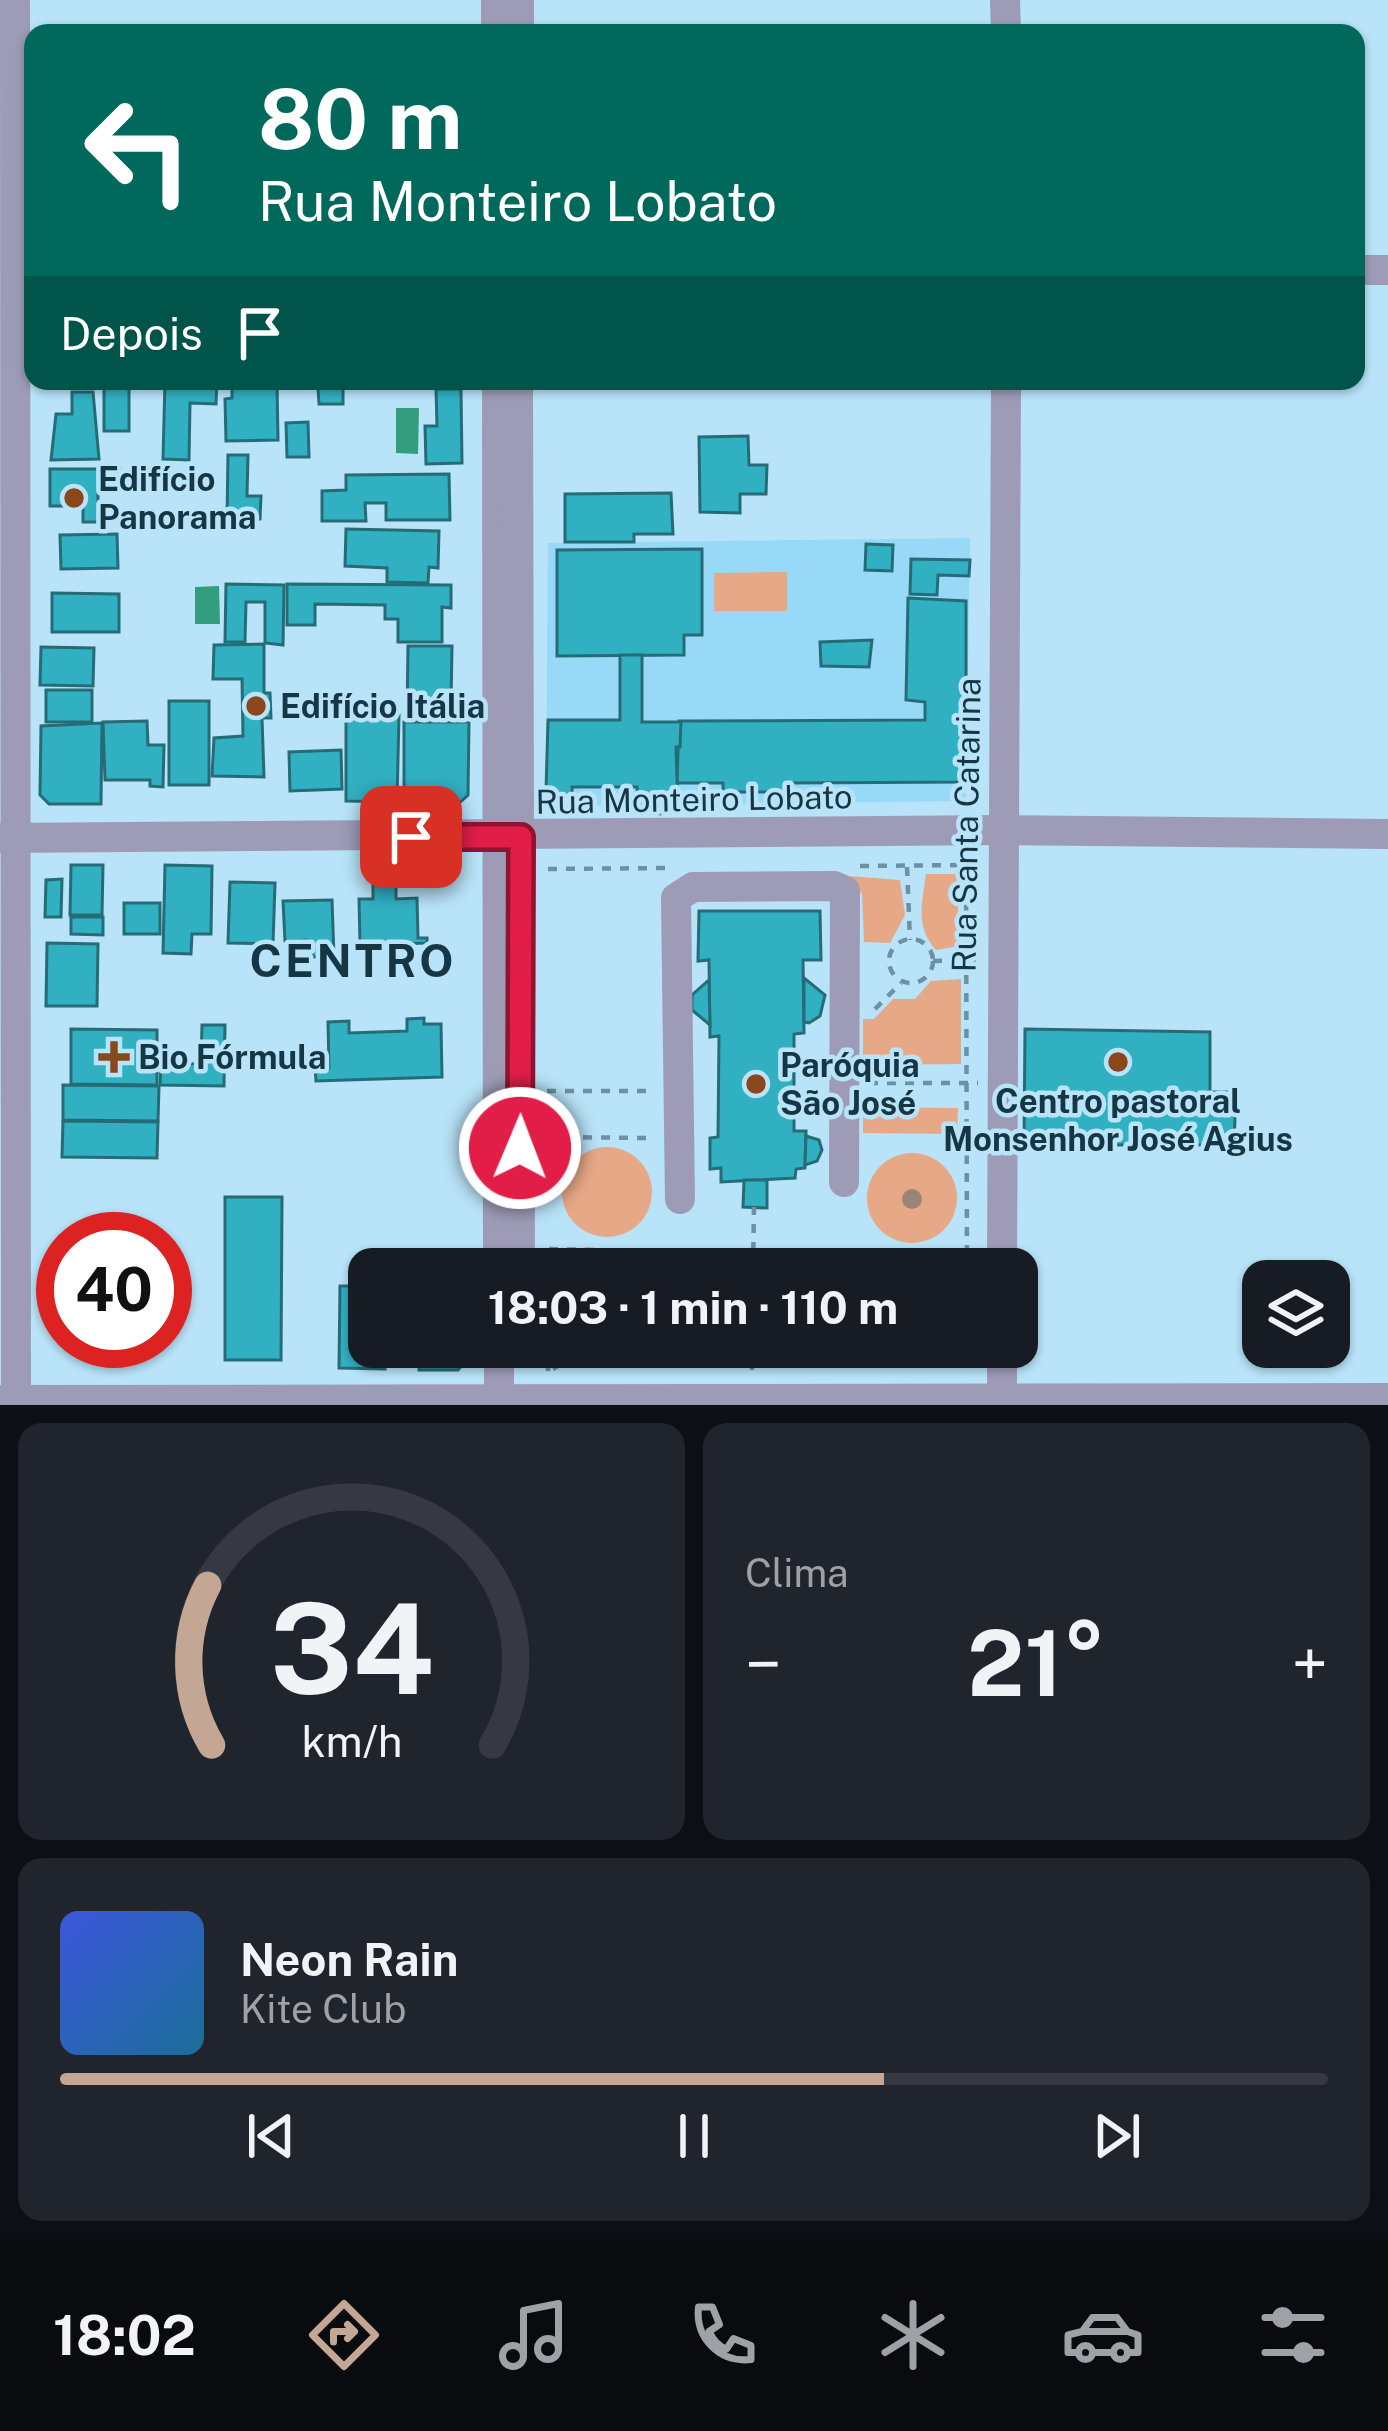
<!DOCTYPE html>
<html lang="pt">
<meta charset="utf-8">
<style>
:root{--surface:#171b24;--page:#20242c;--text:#f1f3f6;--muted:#9ea1a6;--line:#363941;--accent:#c3a694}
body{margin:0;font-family:"Public Sans",sans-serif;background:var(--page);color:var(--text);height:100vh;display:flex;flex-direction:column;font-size:45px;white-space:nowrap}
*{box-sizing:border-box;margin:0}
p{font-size:39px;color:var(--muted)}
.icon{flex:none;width:66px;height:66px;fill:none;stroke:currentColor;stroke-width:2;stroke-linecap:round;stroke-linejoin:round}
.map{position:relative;height:1405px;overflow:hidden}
.side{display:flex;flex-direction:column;gap:18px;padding:18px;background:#0d0f14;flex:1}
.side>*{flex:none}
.top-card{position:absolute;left:24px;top:24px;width:1341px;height:366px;border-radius:24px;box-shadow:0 3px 9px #0004;background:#00695c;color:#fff;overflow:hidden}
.buttons{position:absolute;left:1242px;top:1260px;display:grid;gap:24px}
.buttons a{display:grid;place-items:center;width:108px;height:108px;border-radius:24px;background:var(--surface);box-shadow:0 3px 9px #0004;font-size:60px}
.speed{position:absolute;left:36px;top:1212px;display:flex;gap:24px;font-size:60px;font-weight:700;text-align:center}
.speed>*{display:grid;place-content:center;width:156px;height:156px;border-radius:50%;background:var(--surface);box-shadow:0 3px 9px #0004;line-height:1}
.speed .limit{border:18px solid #d22;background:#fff;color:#111}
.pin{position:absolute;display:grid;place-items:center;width:102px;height:102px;color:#fff;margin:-51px;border-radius:24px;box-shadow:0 6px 18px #0006}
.me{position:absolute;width:132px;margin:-66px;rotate:1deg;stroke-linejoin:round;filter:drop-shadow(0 0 9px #0008)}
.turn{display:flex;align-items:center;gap:42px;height:252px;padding:0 36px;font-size:54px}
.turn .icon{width:156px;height:156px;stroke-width:2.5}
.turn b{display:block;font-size:84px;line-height:102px}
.then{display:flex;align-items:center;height:114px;padding:0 36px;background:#0003;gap:24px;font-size:45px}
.big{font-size:90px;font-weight:700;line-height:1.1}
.side .widget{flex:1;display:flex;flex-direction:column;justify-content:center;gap:18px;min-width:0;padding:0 42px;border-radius:24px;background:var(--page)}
.side .dial{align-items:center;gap:0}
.dial svg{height:312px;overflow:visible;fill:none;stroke:var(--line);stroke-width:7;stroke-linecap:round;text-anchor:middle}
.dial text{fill:var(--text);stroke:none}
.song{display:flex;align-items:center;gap:36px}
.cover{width:144px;height:144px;border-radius:18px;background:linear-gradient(135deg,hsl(230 70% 55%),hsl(200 70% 35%))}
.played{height:12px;border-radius:6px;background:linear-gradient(90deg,var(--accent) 65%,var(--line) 65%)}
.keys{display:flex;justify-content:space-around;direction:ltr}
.heat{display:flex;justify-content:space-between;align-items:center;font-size:66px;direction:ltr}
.side .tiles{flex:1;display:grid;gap:18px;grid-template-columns:1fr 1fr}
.widget:last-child{grid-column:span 2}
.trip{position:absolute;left:348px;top:1248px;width:690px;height:120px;border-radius:24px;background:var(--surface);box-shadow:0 3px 9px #0004;font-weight:700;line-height:120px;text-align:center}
.dock{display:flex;height:192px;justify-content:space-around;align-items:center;background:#090b0e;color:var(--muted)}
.dock .icon{width:84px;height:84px}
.dock .selected{color:var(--accent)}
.dock b{font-size:54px;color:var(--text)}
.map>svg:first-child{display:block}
.built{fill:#98d9f8}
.green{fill:#e7a887}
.water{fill:#329e7d}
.building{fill:#31b0c2;stroke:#266c77;stroke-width:3}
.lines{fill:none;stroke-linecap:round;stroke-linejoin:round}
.path{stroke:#6c91a2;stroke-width:4.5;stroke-dasharray:9 9;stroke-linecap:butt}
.minor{stroke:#9d9bb6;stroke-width:30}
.tree{fill:#988673}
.route-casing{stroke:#92132f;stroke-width:30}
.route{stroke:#e11d48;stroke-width:21}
.poi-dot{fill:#8b471c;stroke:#b8e3f8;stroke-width:4.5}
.labels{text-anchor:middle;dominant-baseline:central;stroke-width:9;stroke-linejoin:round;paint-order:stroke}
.poi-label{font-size:33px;font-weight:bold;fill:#173643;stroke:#b8e3f8;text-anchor:start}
.street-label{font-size:33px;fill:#173643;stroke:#b8e3f8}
.district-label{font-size:45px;font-weight:bold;letter-spacing:3px;fill:#173643;stroke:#b8e3f8}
</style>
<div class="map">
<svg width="1388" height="1405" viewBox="0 0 1388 1405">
<rect width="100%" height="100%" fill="#b8e3f8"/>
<polygon class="built" points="970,538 966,801 562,806 546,791 548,543"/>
<g class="green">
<polygon points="787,572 787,611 714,611 714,573"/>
<path d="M926,874H957L959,946L936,950C915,926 922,904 926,874Z"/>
<polygon points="848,876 900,880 905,915 890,943 864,942 862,894"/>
<polygon points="961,979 961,1064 863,1065 863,1019 874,1019 893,999 915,999 931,981"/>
<polygon points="863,1107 958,1108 957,1134 863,1133"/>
<circle cx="607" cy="1192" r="45"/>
<circle cx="912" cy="1198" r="45"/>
<polygon points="611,1347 724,1347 715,1357 597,1360"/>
</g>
<g class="water">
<polygon points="396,408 419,408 418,454 396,453"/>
<polygon points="219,586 220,624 195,624 195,587"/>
</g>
<g class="building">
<rect x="104" y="381" width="25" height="50"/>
<polygon points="165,381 217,381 216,404 190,403 189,460 163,459"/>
<polygon points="232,381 277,384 278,440 226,441 225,399 232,398"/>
<polygon points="305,381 343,381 343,404 319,404 318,388 305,388"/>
<polygon points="369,381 448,381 448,385 369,386"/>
<polygon points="436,389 461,389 462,463 426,464 425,426 437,426"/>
<polygon points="72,392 93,392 99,459 51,460 56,414 72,414"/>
<polygon points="308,422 309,457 287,457 286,423"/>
<polygon points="748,436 749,465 767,465 766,494 740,494 740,513 700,512 699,437"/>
<polygon points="228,455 248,455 247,496 261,496 260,519 227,519"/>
<polygon points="50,469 120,469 120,489 98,489 98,508 110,508 110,522 83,522 83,506 50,506"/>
<polygon points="449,474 450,520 386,520 386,503 365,503 366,521 322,521 322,491 346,490 346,475"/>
<polygon points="671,493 673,534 634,534 634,542 565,542 565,494"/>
<polygon points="346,529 439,531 438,568 429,567 428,583 387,582 387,568 345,566"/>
<polygon points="117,534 118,568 61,569 60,535"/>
<polygon points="866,544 893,545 892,571 865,570"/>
<polygon points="702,549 702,635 684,635 684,655 557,656 557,550"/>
<polygon points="911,559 970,560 969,576 938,575 937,595 910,594"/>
<polygon points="226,584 284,585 283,645 265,643 265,602 246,602 245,642 225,642"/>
<polygon points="287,584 451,585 451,608 442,607 442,642 398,642 398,619 385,619 385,605 315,604 315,625 287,625"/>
<polygon points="52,593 119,594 119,632 52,632"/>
<polygon points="908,598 966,601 966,782 790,783 790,792 723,792 723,783 677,783 679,721 925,720 925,702 906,700"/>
<polygon points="872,640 869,667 821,666 820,642"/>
<polygon points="264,644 264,693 270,693 271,718 262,718 264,777 212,776 214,738 243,736 242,679 213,679 214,645"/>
<polygon points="408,646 452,646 451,705 434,705 433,717 407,716"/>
<polygon points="41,647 94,648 93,686 40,685"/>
<polygon points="620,655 642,655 642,722 681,722 680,747 676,747 678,812 657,814 658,804 638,805 637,787 572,787 573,805 562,806 546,791 548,720 620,720"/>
<rect x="46" y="690" width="46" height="32"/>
<rect x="169" y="701" width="40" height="84"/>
<polygon points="346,714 399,715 397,802 346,801"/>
<polygon points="147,721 148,745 164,745 163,787 150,786 150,780 105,780 103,722"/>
<polygon points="404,722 469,722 468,795 455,807 404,806"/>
<polygon points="102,723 101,804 49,804 40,795 41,726"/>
<polygon points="341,750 342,789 290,791 289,752"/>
<polygon points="71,865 103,865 102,915 70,915"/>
<polygon points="165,865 212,866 211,934 192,934 191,954 163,953"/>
<polygon points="62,879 61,917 45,917 46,880"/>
<polygon points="230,882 275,883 273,944 228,943"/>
<polygon points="373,882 396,882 396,899 417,898 418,938 427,938 427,943 360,945 359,899 373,899"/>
<polygon points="332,900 334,956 313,957 307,940 285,941 283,901"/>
<rect x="124" y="903" width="36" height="31"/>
<polygon points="699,911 820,911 821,960 803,960 804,1033 794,1034 794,1131 806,1131 805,1168 796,1169 795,1178 721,1182 721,1168 710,1169 710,1138 718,1137 719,1036 710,1037 709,960 698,961"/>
<polygon points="71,917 103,917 103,935 71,934"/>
<polygon points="47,943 98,944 97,1006 46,1006"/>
<polygon points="804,978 825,995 820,1016 809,1023 804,1022"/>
<polygon points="709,980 710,1025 692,1010 692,995"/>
<polygon points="424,1018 424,1024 441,1024 442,1077 316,1081 315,1068 329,1068 328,1022 349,1021 349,1033 407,1031 407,1019"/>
<polygon points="202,1025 225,1025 224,1086 160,1085 161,1063 201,1064"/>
<polygon points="71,1029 157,1030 157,1085 71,1084"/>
<polygon points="1025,1029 1210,1032 1210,1092 1236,1092 1234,1145 1024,1145"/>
<polygon points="63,1085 159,1086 158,1121 63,1120"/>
<polygon points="63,1121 158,1122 157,1158 62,1157"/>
<polygon points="806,1136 819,1140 822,1150 817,1161 805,1165"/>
<polygon points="744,1180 767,1180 767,1208 743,1207"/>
<polygon points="225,1197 282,1197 281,1360 225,1360"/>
<polygon points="340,1286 369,1286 369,1347 385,1347 385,1369 339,1368"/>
<polygon points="420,1347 465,1347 465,1362 458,1370 419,1370"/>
</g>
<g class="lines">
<g class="path">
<polyline points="860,866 966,865 967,1269"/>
<polyline points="907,867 910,940"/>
<polyline points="548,869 668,868"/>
<circle cx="911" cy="961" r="22"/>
<polyline points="933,961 976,960"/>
<polyline points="875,1009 901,983"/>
<polyline points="869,1083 978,1083"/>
<polyline points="547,1091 649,1091"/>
<polyline points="547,1137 649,1138"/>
<polyline points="549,1249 966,1258"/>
<polyline points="641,1269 642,1251"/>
<polyline points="753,1269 754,1207"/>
<polyline points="939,1347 967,1367"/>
<polyline points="967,1368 968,1347"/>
<polyline points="553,1369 588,1347"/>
<polyline points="752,1370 752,1347"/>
<polyline points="548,1371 548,1347"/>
</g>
<g class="minor">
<polyline points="15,0 16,1405"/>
<polyline points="496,0 496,33"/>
<polyline points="1005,0 1006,33"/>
<polyline points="519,33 519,0"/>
<polyline points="1356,270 1388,270"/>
<polyline points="497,381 498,1269"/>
<polyline points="518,381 520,1269"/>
<polyline points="0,838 1002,830 1388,834"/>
<polyline points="680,1199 676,898 693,887 834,886 845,891 844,1182"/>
<polyline points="1002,1269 1006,381"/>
<polyline points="499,1347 499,1405"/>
<polyline points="0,1400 1388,1398"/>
<polyline points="1002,1405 1002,1347"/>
</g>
</g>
<circle class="tree" cx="912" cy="1199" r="10"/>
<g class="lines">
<defs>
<polyline id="route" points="411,837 521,837 520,1148"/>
</defs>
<use href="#route" class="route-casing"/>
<use href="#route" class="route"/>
</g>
<g class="poi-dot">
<circle cx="74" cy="498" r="12"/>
<circle cx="256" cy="706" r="12"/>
<path d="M108 1039h12v12h12v12h-12v12h-12v-12h-12v-12h12z"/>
<circle cx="1118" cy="1062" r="12"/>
<circle cx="756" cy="1084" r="12"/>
</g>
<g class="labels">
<g class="poi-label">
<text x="98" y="479">Edifício<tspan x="98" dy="38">Panorama</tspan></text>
<text x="280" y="706">Edifício Itália</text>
<text x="138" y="1057">Bio Fórmula</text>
<text x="780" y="1065">Paróquia<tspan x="780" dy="38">São José</tspan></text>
<text x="1118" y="1101" text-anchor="middle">Centro pastoral<tspan x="1118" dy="38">Monsenhor José Agius</tspan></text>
</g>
<g class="street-label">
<text transform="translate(694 799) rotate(-1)">Rua Monteiro Lobato</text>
<text transform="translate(966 825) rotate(-89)">Rua Santa Catarina</text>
</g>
<g class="district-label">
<text x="353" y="960">CENTRO</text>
</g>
</g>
</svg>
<div class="buttons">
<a><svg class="icon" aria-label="layers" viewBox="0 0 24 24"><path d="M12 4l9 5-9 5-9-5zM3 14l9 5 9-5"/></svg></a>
</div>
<div class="speed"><div class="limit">40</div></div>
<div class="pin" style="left:411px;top:837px;background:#d93025"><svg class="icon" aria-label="arrive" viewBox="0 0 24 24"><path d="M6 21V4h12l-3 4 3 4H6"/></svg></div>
<svg class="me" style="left:520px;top:1148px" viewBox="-20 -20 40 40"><circle r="17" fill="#e11d48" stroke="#fff" stroke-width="3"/><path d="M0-11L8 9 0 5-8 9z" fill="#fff"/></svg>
<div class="trip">18:03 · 1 min · 110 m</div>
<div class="top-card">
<div class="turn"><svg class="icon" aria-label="left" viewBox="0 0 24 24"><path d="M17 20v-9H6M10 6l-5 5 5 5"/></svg><div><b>80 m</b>Rua Monteiro Lobato</div></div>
<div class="then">Depois<svg class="icon" aria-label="arrive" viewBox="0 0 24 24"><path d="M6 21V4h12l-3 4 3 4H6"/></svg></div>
</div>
</div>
<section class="side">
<div class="tiles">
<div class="widget dial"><svg viewBox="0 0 100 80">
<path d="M14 69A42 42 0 1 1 86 69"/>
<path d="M14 69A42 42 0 0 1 13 28" stroke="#c3a694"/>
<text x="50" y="56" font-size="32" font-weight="700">34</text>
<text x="50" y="72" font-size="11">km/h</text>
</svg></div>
<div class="widget"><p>Clima</p>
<div class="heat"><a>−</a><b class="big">21°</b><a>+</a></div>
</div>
<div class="widget">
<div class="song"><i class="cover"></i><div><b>Neon Rain</b><p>Kite Club</p></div></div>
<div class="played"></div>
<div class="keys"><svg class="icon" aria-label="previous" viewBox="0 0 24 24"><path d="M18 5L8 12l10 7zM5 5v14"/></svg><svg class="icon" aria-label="pause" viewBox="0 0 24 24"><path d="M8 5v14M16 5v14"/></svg><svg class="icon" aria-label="next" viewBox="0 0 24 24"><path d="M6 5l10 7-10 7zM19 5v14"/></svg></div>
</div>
</div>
</section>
<nav class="dock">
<b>18:02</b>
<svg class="icon selected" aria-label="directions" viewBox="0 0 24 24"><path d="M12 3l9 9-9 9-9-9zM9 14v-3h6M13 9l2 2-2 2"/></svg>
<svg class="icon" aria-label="music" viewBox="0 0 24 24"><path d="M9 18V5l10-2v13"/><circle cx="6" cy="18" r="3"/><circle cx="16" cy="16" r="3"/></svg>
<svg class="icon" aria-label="phone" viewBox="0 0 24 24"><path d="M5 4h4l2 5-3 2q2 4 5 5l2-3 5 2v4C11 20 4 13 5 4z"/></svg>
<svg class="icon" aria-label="climate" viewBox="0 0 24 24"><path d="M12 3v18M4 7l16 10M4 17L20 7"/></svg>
<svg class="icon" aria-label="car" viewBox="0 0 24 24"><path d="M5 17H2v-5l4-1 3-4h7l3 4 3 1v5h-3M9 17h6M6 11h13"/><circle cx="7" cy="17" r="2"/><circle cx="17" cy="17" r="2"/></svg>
<svg class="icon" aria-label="filters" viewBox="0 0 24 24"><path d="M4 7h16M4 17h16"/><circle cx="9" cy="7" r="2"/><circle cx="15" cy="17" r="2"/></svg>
</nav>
